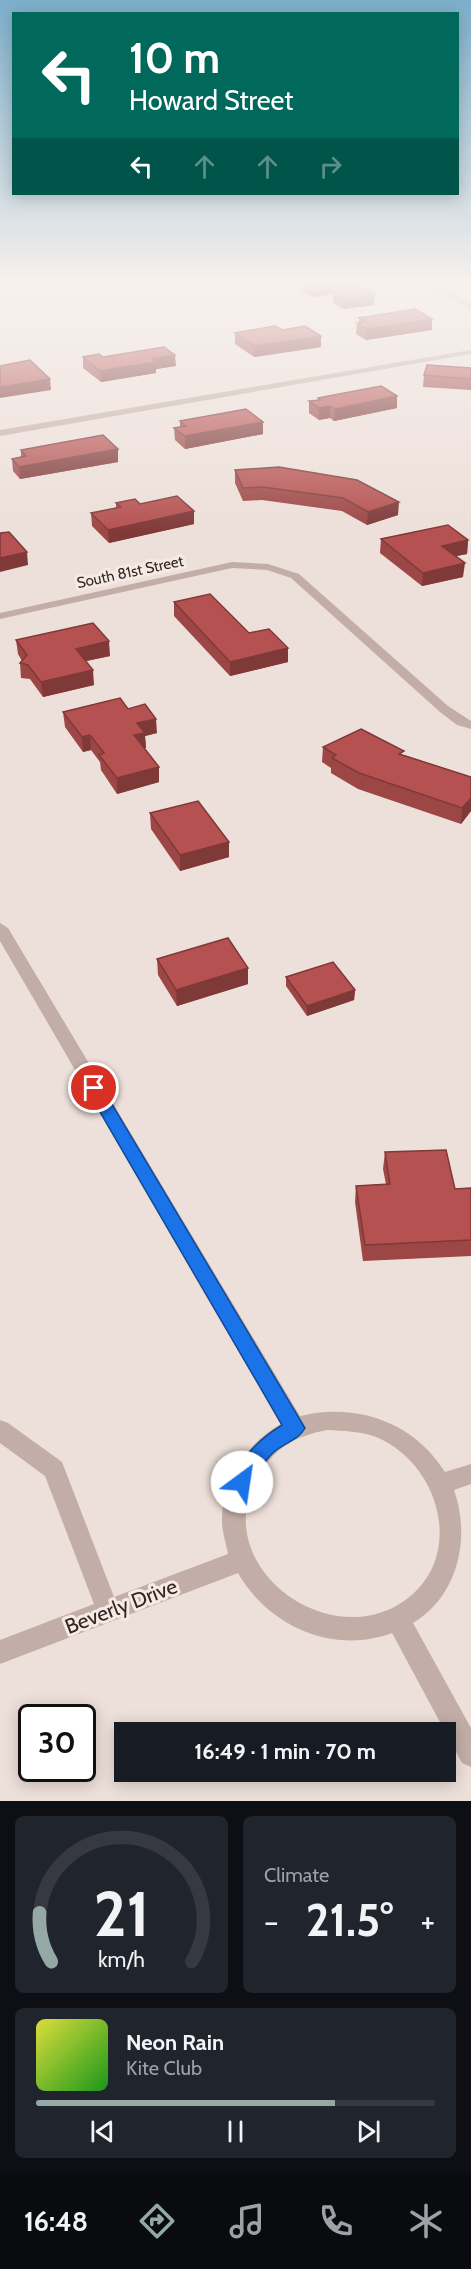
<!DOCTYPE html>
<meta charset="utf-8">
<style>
:root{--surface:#171b24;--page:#20242c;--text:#f1f3f6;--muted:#9ea1a6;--line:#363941;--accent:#94a8a6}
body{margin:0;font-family:Cabin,sans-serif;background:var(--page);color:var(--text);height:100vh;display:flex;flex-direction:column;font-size:22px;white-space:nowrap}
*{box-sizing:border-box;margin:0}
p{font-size:20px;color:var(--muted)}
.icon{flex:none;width:33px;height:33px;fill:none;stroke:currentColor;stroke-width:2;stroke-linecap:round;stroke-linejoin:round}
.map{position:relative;height:1801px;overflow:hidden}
.drawer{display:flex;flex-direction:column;gap:15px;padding:15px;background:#0d0f14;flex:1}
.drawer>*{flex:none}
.banner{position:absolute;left:12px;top:12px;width:447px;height:183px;border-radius:0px;box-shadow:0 3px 15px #0003;background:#00695c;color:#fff;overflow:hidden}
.speed{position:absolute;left:18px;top:1704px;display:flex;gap:12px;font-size:30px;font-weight:700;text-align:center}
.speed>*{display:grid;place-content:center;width:78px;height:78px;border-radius:50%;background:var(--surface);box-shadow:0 3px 15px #0003;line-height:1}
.speed .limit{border:3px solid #111;border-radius:9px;background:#fff;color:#111}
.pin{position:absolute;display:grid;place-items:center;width:51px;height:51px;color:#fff;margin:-26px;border:3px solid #fff;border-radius:50%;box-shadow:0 2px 6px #0007}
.me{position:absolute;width:66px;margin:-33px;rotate:31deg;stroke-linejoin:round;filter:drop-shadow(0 0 4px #0008)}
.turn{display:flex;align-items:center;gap:21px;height:126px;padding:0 18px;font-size:27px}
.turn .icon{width:78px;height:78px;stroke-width:2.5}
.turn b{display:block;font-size:42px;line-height:51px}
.lanes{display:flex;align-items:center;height:57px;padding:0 18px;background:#0003;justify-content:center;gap:30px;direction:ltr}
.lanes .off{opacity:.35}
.big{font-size:45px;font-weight:700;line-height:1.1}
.drawer .widget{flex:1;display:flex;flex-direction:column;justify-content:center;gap:9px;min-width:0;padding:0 21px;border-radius:9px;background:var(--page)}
.drawer .dial{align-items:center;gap:0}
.dial svg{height:156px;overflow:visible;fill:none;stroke:var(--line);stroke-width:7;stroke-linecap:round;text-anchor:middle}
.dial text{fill:var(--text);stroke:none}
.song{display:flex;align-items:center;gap:18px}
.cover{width:72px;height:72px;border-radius:9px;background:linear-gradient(135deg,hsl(60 70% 55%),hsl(120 70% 35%))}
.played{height:6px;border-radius:3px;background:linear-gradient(90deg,var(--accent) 75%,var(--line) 75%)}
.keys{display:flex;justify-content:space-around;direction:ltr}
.heat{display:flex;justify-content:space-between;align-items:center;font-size:33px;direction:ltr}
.drawer .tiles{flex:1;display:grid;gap:15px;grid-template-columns:1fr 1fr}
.widget:last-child{grid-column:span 2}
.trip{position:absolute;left:114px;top:1722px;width:342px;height:60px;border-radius:0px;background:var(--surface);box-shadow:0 3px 15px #0003;font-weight:700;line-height:60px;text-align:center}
.tab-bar{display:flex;height:96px;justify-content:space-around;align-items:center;background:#090b0e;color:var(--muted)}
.tab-bar .icon{width:42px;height:42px}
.tab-bar .current{color:var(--accent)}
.tab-bar b{font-size:27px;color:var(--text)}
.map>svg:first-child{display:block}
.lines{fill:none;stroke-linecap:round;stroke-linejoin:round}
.minor{fill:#c3aea7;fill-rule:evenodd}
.wall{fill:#9c4645}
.shaded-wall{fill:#7f3938}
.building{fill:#b55150;stroke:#7f3938;stroke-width:1.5}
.route{fill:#1a73e8;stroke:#114b97;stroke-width:1.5}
.labels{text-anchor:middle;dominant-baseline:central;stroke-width:6;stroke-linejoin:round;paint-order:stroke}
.far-street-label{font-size:15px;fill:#312726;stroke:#f6eae5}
.near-street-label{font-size:21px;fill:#312726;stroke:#f6eae5}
</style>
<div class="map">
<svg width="471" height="1801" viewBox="0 0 471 1801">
<rect width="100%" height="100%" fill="#eddfd9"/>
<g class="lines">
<g class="minor">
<polygon points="417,281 426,281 471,304 471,309"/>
<polygon points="471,350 471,354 0,436 0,430"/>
<polygon points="232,562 268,564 299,574 448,706 471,721 471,729 457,725 440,712 291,578 267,570 232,568 0,619 0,613"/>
<path d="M0,923L8,928L300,1416C356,1402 414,1422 445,1472L471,1464V1484L454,1490C471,1538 458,1596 413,1623L471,1728V1767L462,1763L392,1633C334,1655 268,1626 238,1573L0,1664V1640L94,1604L45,1476L0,1443V1420L8,1423L62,1462L114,1597L228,1554C226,1543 222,1531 222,1521C222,1482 247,1442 281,1424L0,941ZM327,1430C343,1431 361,1431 376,1437C435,1461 463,1544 416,1591C342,1664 204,1570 258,1476C275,1447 296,1436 327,1430Z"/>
</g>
</g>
<g class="wall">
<polygon points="301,285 336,287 336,285 374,305 343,309 333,303 333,294 312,297 301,290"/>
<polygon points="359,318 432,319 432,330 366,340 356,334 357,323 359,323"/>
<polygon points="282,330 321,347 254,357 235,344 235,333"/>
<polygon points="83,357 103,357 176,366 156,369 156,373 101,382 83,368"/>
<polygon points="471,368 471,390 423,387 424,375"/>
<polygon points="318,398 397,408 334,421 330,418 319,420 309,413 309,401 318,400"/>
<polygon points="180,421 263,422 263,434 185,449 175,440 174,428 180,427"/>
<polygon points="21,450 118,462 20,479 13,471 12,459 21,457"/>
<polygon points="279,467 398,515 367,525 342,511 262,500 243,501 235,483 235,470"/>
<polygon points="116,503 140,504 194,511 194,524 109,543 92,526 91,513 116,508"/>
<polygon points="381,539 468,540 467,554 456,556 463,577 422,586 380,553"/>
<polygon points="174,602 249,633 288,648 288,662 230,676 174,616"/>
<polygon points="16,640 110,656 86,661 94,685 43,697 30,679 21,678 20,663 22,661 18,654"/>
<polygon points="128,709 157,733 145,736 146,748 144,748 159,782 117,794 101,770 100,762 91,750 83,752 65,727 63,712"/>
<polygon points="323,747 404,755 471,777 471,811 461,824 358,789 331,773 331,768 322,762"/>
<polygon points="150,813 229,857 180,871 151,829"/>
<polygon points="157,959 248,968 248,984 177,1006 158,975"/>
<polygon points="286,977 355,990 354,1000 307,1016 286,986"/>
<polygon points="385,1152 455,1189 471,1188 471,1256 363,1261 355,1202 356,1186 386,1184 383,1169"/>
</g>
<g class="shaded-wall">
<polygon points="335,288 335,294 333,293 333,294 312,297 312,291"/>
<polygon points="375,294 374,305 343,309 343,299"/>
<polygon points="432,319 432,330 366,340 367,329"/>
<polygon points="321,336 321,347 254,357 254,346"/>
<polygon points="175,355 176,366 156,369 156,373 101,382 100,371 152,359"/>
<polygon points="50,379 51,390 0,398 0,387"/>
<polygon points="397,396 397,408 334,421 335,409"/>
<polygon points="330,406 330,418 319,420 319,408"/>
<polygon points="263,422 263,434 185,449 185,436"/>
<polygon points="118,449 118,462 20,479 19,467"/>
<polygon points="399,502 398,515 367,525 368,512"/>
<polygon points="194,511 194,524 109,543 108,530"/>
<polygon points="468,540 467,554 441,559 442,546"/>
<polygon points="27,552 28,565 0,572 0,558"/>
<polygon points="465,563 463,577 422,586 423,573"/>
<polygon points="109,641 110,656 77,663 76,649"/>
<polygon points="288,648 288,662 230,676 230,662"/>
<polygon points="93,670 94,685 43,697 41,682"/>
<polygon points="156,719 157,733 145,736 146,748 135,750 134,735 137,723"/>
<polygon points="90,735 91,750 83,752 82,737"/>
<polygon points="159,767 159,782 117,794 117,778"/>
<polygon points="471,798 471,811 461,824 462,808"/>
<polygon points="229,842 229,857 180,871 180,855"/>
<polygon points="248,968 248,984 177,1006 176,990"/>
<polygon points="355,990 354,1000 307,1016 307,1006"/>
</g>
<g class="building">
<polygon points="326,281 336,287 335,288 312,291 301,285"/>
<polygon points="354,282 375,294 343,299 333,293 346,291 336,285"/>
<polygon points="415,309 432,319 367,329 357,323 366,322 359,318"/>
<polygon points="275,326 282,330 305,326 321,336 254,346 235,333"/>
<polygon points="164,347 175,355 152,359 156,362 100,371 83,357 99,354 103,357"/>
<polygon points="30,360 50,379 0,387 0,366"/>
<polygon points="427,365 471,368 471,379 424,375"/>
<polygon points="381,386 397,396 335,409 330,406 319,408 309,401 320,400 318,398"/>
<polygon points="246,409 263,422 185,436 174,428 186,426 180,421"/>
<polygon points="103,435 118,449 19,467 12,459 26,456 21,450"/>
<polygon points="279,467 357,480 399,502 368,512 343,498 263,487 243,488 235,470"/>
<polygon points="177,496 194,511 108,530 91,513 121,507 116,503 135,499 140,504"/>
<polygon points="448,525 468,540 442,546 465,563 423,573 381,539"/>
<polygon points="9,532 27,552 0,558 0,533"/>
<polygon points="210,594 249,633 269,629 288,648 230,662 174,602"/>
<polygon points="93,623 109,641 76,649 93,670 41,682 28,665 20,663 27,655 16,640"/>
<polygon points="120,698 128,709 145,704 156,719 137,723 145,733 134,735 159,767 117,778 99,755 104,753 90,735 82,737 63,712"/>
<polygon points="361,729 404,751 399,754 471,777 471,798 462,808 359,773 332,758 336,755 323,747"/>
<polygon points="198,801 229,842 180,855 150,813"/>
<polygon points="228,938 248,968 176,990 157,959"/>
<polygon points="333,962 355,990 307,1006 286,977"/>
<polygon points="446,1150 455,1189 471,1188 471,1240 365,1245 356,1186 390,1184 385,1152"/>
</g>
<linearGradient id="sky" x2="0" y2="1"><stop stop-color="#7daeca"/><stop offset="0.53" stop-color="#f7f1ee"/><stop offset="1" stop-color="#f7f1ee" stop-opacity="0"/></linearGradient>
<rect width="471" height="533" fill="url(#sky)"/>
<path class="route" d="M94,1082L100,1084L305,1428C299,1440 284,1443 274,1452C263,1462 256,1475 249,1488L242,1491L235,1488L232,1482C243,1455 258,1440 282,1425L86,1088Z"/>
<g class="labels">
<g class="far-street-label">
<text transform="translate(130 572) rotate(-12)">South 81st Street</text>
</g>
<g class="near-street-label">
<text transform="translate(121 1606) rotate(-21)">Beverly Drive</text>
</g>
</g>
</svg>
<div class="speed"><div class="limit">30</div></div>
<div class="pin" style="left:94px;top:1088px;background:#d93025"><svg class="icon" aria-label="arrive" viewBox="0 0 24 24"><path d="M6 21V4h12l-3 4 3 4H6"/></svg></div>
<svg class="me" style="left:242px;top:1482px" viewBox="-20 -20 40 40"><circle r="19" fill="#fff"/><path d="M0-13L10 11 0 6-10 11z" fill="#1a73e8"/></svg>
<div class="trip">16:49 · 1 min · 70 m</div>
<div class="banner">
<div class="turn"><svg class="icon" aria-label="left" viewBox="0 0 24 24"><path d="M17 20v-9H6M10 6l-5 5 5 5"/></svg><div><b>10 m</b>Howard Street</div></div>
<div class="lanes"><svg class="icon" aria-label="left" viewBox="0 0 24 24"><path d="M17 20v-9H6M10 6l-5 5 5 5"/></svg><svg class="icon off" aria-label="ahead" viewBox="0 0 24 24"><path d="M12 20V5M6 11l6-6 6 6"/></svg><svg class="icon off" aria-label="ahead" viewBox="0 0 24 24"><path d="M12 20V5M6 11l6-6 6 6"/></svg><svg class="icon off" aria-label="right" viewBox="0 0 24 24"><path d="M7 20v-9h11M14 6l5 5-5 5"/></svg></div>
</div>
</div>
<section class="drawer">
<div class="tiles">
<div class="widget dial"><svg viewBox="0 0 100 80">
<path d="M14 69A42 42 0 1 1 86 69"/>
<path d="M14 69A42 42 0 0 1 8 44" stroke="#94a8a6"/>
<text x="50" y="56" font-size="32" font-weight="700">21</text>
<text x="50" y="72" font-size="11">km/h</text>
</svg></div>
<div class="widget"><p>Climate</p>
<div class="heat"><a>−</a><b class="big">21.5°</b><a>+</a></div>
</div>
<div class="widget">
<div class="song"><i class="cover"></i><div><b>Neon Rain</b><p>Kite Club</p></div></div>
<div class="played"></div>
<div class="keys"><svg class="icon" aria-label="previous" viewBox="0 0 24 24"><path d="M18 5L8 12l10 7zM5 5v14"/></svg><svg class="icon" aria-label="pause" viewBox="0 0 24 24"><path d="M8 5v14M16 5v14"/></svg><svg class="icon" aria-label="next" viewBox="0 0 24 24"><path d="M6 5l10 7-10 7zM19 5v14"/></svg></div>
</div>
</div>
</section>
<nav class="tab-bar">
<b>16:48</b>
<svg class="icon current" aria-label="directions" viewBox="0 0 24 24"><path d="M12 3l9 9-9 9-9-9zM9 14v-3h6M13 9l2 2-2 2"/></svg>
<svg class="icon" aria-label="music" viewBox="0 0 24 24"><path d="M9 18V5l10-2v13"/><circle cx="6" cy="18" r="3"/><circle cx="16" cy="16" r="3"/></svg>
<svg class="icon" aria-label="phone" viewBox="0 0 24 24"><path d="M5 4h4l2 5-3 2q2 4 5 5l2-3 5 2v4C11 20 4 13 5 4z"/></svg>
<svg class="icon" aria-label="climate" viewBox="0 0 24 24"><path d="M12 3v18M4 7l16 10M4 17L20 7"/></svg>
</nav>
